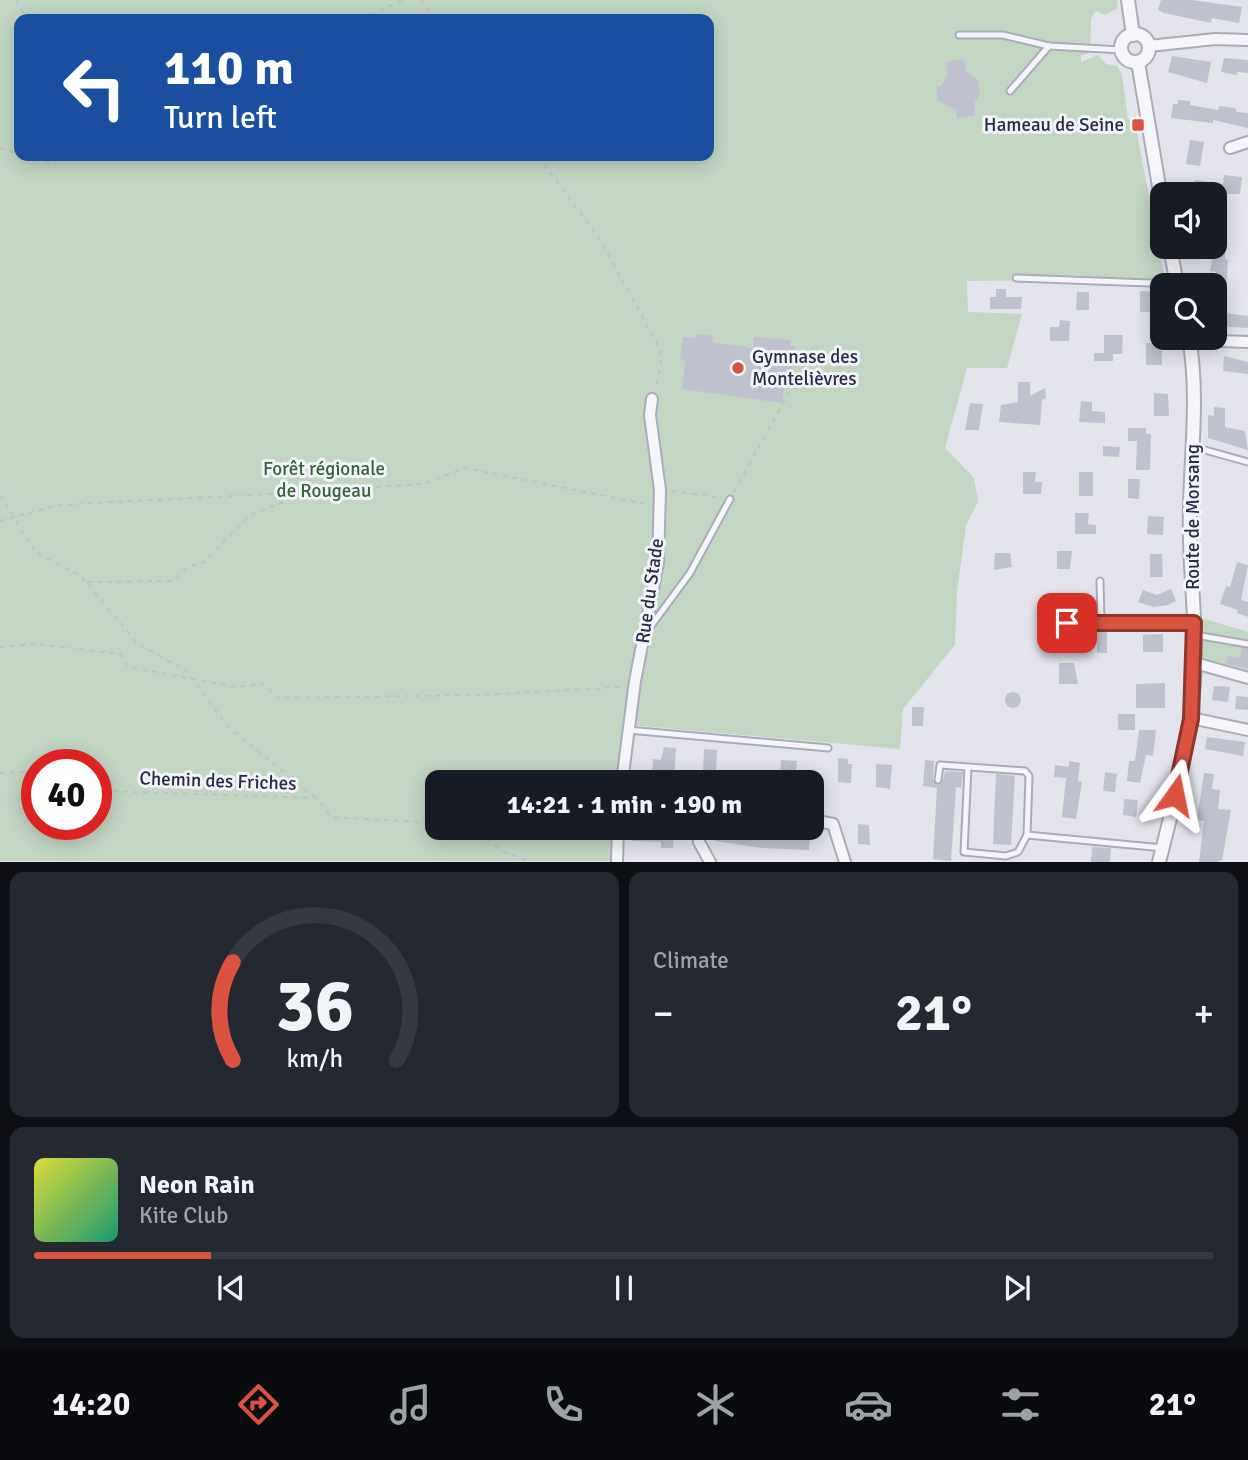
<!DOCTYPE html>
<meta charset="utf-8">
<style>
:root{--surface:#171b24;--page:#242831;--text:#f1f3f6;--muted:#9ea1a6;--line:#363941;--accent:#d95340}
body{margin:0;font-family:Signika,sans-serif;background:var(--page);color:var(--text);height:100vh;display:flex;flex-direction:column;font-size:26px;white-space:nowrap}
*{box-sizing:border-box;margin:0}
p{font-size:23px;color:var(--muted)}
.icon{flex:none;width:38px;height:38px;fill:none;stroke:currentColor;stroke-width:2;stroke-linecap:round;stroke-linejoin:round}
.map{position:relative;height:862px;overflow:hidden}
.side{display:flex;flex-direction:column;gap:10px;padding:10px;background:#0d0f14;flex:1}
.side>*{flex:none}
.hud{position:absolute;left:14px;top:14px;width:700px;height:147px;border-radius:14px;box-shadow:0 4px 18px #0003;background:#1a4fa0;color:#fff;overflow:hidden}
.fabs{position:absolute;left:1150px;top:182px;display:grid;gap:14px}
.fabs a{display:grid;place-items:center;width:77px;height:77px;border-radius:14px;background:var(--surface);box-shadow:0 4px 18px #0003;font-size:35px}
.speed{position:absolute;left:21px;top:749px;display:flex;gap:14px;font-size:35px;font-weight:700;text-align:center}
.speed>*{display:grid;place-content:center;width:91px;height:91px;border-radius:50%;background:var(--surface);box-shadow:0 4px 18px #0003;line-height:1}
.speed .limit{border:10px solid #d22;background:#fff;color:#111}
.pin{position:absolute;display:grid;place-items:center;width:60px;height:60px;color:#fff;margin:-30px;border-radius:14px;box-shadow:0 4px 10px #0006}
.me{position:absolute;width:77px;margin:-38px;rotate:12deg;stroke-linejoin:round;filter:drop-shadow(0 0 5px #0008)}
.turn{display:flex;align-items:center;gap:24px;height:147px;padding:0 35px;font-size:32px}
.turn .icon{width:91px;height:91px;stroke-width:2.5}
.turn b{display:block;font-size:49px;line-height:60px}
.big{font-size:52px;font-weight:700;line-height:1.1}
.side .tile{flex:1;display:flex;flex-direction:column;justify-content:center;gap:10px;min-width:0;padding:0 24px;border-radius:14px;background:var(--page)}
.side .dial{align-items:center;gap:0}
.dial svg{height:182px;overflow:visible;fill:none;stroke:var(--line);stroke-width:7;stroke-linecap:round;text-anchor:middle}
.dial text{fill:var(--text);stroke:none}
.song{display:flex;align-items:center;gap:21px}
.cover{width:84px;height:84px;border-radius:10px;background:linear-gradient(135deg,hsl(60 70% 55%),hsl(160 70% 35%))}
.played{height:7px;border-radius:4px;background:linear-gradient(90deg,var(--accent) 15%,var(--line) 15%)}
.keys{display:flex;justify-content:space-around;direction:ltr}
.heat{display:flex;justify-content:space-between;align-items:center;font-size:38px;direction:ltr}
.side .tiles{flex:1;display:grid;gap:10px;grid-template-columns:1fr 1fr}
.tile:last-child{grid-column:span 2}
.trip{position:absolute;left:425px;top:770px;width:399px;height:70px;border-radius:14px;background:var(--surface);box-shadow:0 4px 18px #0003;font-weight:700;line-height:70px;text-align:center}
.tab-bar{display:flex;height:112px;justify-content:space-around;align-items:center;background:#090b0e;color:var(--muted)}
.tab-bar .icon{width:49px;height:49px}
.tab-bar .active{color:var(--accent)}
.tab-bar b{font-size:32px;color:var(--text)}
.map>svg:first-child{display:block}
.green{fill:#c3d6c4;fill-rule:evenodd}
.building{fill:#bfc1cf}
.lines{fill:none;stroke-linecap:round;stroke-linejoin:round}
.service-casing{stroke:#abacba;stroke-width:9}
.minor-casing{stroke:#abacba;stroke-width:14}
.tertiary-casing{stroke:#abacba;stroke-width:16}
.path{stroke:#c1c1cb;stroke-width:2;stroke-dasharray:5 5;stroke-linecap:butt}
.service{stroke:#f6f6fa;stroke-width:5}
.minor{stroke:#f6f6fa;stroke-width:10}
.tertiary{stroke:#f6f6fa;stroke-width:12}
.route-casing{stroke:#8d362a;stroke-width:18}
.route{stroke:#d95340;stroke-width:12}
.poi-dot{fill:#d95340;stroke:#f3f4f9;stroke-width:2.5}
.labels{text-anchor:middle;dominant-baseline:central;stroke-width:6;stroke-linejoin:round;paint-order:stroke}
.poi-label{font-size:19px;fill:#292b46;stroke:#f3f4f9;text-anchor:end}
.park-label{font-size:19px;fill:#356339;stroke:#f3f4f9}
.street-label{font-size:19px;fill:#292b46;stroke:#f3f4f9}
</style>
<div class="map">
<svg width="1248" height="862" viewBox="0 0 1248 862">
<rect width="100%" height="100%" fill="#e3e4ec"/>
<g class="green">
<path d="M0,0H1117L1118,8L1105,15L1096,11L1091,18L1090,53L1081,55V62L1098,55L1106,64L1117,66L1122,75L1128,118L1135,124L1165,279L967,281L968,312L1022,314L1007,368H967L945,448L974,478L978,502L966,525L957,592L955,645L903,709L900,749L630,725L622,782H438V828H617L613,861H0ZM19,19H709V156H19ZM37,765H96V824H37Z"/>
<polygon points="1202,618 1248,632 1248,671 1201,657"/>
</g>
<g class="building">
<polygon points="1161,0 1192,0 1242,7 1239,23 1212,18 1211,23 1164,13 1158,10"/>
<polygon points="1172,56 1211,62 1207,83 1168,72"/>
<polygon points="1224,58 1248,60 1248,73 1237,72 1237,75 1221,72"/>
<polygon points="964,59 966,71 977,79 980,93 974,104 975,115 957,119 956,110 938,101 936,87 941,86 948,75 946,62"/>
<polygon points="1178,100 1190,101 1190,105 1218,110 1219,106 1235,108 1237,112 1248,113 1248,128 1213,120 1213,123 1171,118 1173,104 1178,104"/>
<polygon points="1190,140 1204,142 1200,166 1186,164"/>
<polygon points="1224,175 1242,177 1240,194 1193,194 1195,180 1223,184"/>
<polygon points="1215,245 1225,247 1225,259 1228,260 1225,313 1248,316 1248,328 1214,326 1216,272 1210,271"/>
<polygon points="996,289 1006,289 1006,297 1022,297 1021,309 990,309 990,297 996,297"/>
<polygon points="1140,291 1158,292 1154,312 1140,312"/>
<polygon points="1077,292 1089,292 1089,310 1076,310"/>
<polygon points="1060,320 1070,321 1069,341 1050,341 1050,327 1059,327"/>
<polygon points="696,334 713,336 712,342 753,348 754,337 791,340 790,346 795,346 792,370 787,369 782,403 682,389 685,361 680,360 683,337 696,338"/>
<polygon points="1104,335 1123,335 1122,354 1113,354 1113,361 1094,361 1094,353 1104,353"/>
<rect x="1146" y="343" width="16" height="22"/>
<polygon points="1224,356 1248,362 1248,374 1223,371"/>
<polygon points="1018,382 1030,382 1030,396 1045,388 1046,398 1042,400 1040,425 999,422 1001,405 1018,402"/>
<polygon points="1154,393 1168,394 1169,416 1154,416"/>
<polygon points="1081,401 1092,402 1092,411 1105,412 1105,423 1079,422"/>
<polygon points="970,403 983,404 979,430 965,430"/>
<polygon points="1214,407 1225,408 1225,427 1245,431 1248,450 1208,438 1208,415 1214,416"/>
<polygon points="1128,428 1146,428 1146,434 1151,434 1150,470 1136,470 1137,441 1128,441"/>
<polygon points="1103,446 1120,447 1119,457 1103,456"/>
<polygon points="1023,472 1036,472 1035,482 1042,482 1041,494 1023,494"/>
<rect x="1079" y="472" width="14" height="24"/>
<polygon points="1128,479 1140,479 1139,499 1128,498"/>
<polygon points="1075,513 1089,513 1088,524 1096,525 1096,534 1075,534"/>
<polygon points="1148,516 1164,517 1163,535 1147,534"/>
<polygon points="1057,551 1072,551 1070,569 1057,569"/>
<polygon points="995,553 1010,553 1012,567 994,570"/>
<polygon points="1150,554 1162,554 1163,577 1150,577"/>
<polygon points="1237,562 1248,565 1241,600 1248,602 1248,617 1237,613 1238,610 1220,604 1226,586 1230,587"/>
<polygon points="1171,589 1176,601 1168,605 1154,607 1138,602 1143,590 1157,595"/>
<rect x="1097" y="630" width="10" height="23"/>
<polygon points="1163,634 1163,652 1143,652 1143,635"/>
<polygon points="1242,648 1248,649 1248,668 1226,664 1228,656 1240,658"/>
<polygon points="1059,663 1074,663 1078,684 1059,684"/>
<polygon points="1165,683 1165,708 1136,708 1136,684"/>
<polygon points="1214,686 1230,687 1228,702 1212,700"/>
<circle cx="1013" cy="700" r="8"/>
<polygon points="1236,696 1248,697 1248,710 1235,709"/>
<polygon points="912,707 924,707 923,726 912,726"/>
<rect x="1118" y="714" width="17" height="16"/>
<polygon points="1139,730 1156,730 1153,756 1146,755 1140,783 1127,781 1129,761 1135,761"/>
<polygon points="1207,737 1245,742 1243,756 1205,749"/>
<polygon points="664,747 676,748 674,782 647,782 648,774 652,774 653,759 661,760"/>
<polygon points="704,749 717,750 716,773 703,772"/>
<polygon points="838,758 848,759 848,764 852,764 851,783 838,782"/>
<polygon points="781,760 797,761 795,782 780,782"/>
<polygon points="925,760 934,761 933,780 937,785 942,783 945,771 963,772 961,788 956,787 951,861 933,859 937,788 923,786"/>
<polygon points="1069,761 1080,763 1078,781 1082,782 1076,819 1062,817 1066,778 1054,777 1055,765 1069,767"/>
<polygon points="876,764 892,765 890,789 876,787"/>
<polygon points="1105,772 1117,774 1115,792 1103,791"/>
<polygon points="1204,773 1214,774 1212,789 1220,790 1218,809 1231,810 1222,860 1217,862 1199,862 1204,821 1197,820"/>
<polygon points="996,774 1015,776 1011,845 993,844"/>
<polygon points="1124,799 1138,800 1136,817 1123,815"/>
<polygon points="858,824 869,825 870,845 858,844"/>
<polygon points="633,828 646,828 646,833 674,834 673,848 661,848 661,842 632,841"/>
<polygon points="716,828 810,838 809,850 762,848 715,841"/>
<polygon points="1092,847 1111,848 1110,862 1091,862"/>
</g>
<g class="lines">
<defs>
<g id="service">
<polyline points="959,35 1003,35 1049,46 1122,50"/>
<polyline points="1010,91 1049,46"/>
<polyline points="1016,278 1176,284"/>
<polyline points="1194,447 1248,462"/>
<polyline points="1100,581 1101,623 1194,623"/>
<polyline points="1067,623 1101,623"/>
<polyline points="648,630 690,573 730,499"/>
<polyline points="1195,635 1248,644"/>
<polyline points="628,730 828,748"/>
<polyline points="968,767 964,852 1006,856 1018,852 1027,835 1163,848"/>
<polyline points="938,780 940,765 1025,771 1029,776 1027,835"/>
</g>
<g id="minor">
<polyline points="1149,46 1215,39 1248,40"/>
<polyline points="1230,148 1248,142"/>
<polyline points="1189,340 1248,342"/>
<polyline points="1195,663 1248,678"/>
<polyline points="1191,718 1248,730"/>
<polyline points="622,782 635,681 658,563 660,490 650,415 652,399"/>
<polyline points="812,820 833,824 845,862"/>
<polyline points="699,828 699,842 710,862"/>
<polyline points="617,862 618,828"/>
</g>
<g id="tertiary">
<polyline points="1128,0 1133,35"/>
<circle cx="1135" cy="48" r="14"/>
<polyline points="1138,62 1162,204"/>
<polyline points="1170,247 1177,285"/>
<path d="M1159,862C1176,796 1193,730 1195,663C1196,611 1188,559 1190,508C1191,451 1199,394 1189,338"/>
</g>
</defs>
<use href="#service" class="service-casing"/>
<use href="#minor" class="minor-casing"/>
<use href="#tertiary" class="tertiary-casing"/>
<g class="path">
<polyline points="16,0 27,19"/>
<polyline points="421,0 436,19"/>
<polyline points="361,19 403,0"/>
<polyline points="0,148 19,154"/>
<polyline points="26,156 51,163 68,156"/>
<polyline points="538,156 599,238 660,349 661,367 655,387"/>
<polyline points="672,491 722,498"/>
<polyline points="734,492 814,347"/>
<polyline points="0,495 35,552 81,576 137,643 188,672 227,726 316,798"/>
<polyline points="0,521 57,505 308,492"/>
<polyline points="87,582 173,581 188,567 204,562 250,515 313,491 423,484 465,468 650,505"/>
<polyline points="0,647 38,644 120,654 129,667 236,687 263,684 278,698 480,695 625,687"/>
<polyline points="96,768 102,767 103,791 316,798 332,817 438,823"/>
<polyline points="0,773 37,771"/>
<polyline points="470,828 506,853 531,862"/>
</g>
<use href="#service" class="service"/>
<use href="#minor" class="minor"/>
<use href="#tertiary" class="tertiary"/>
</g>
<g class="lines">
<defs>
<polyline id="route" points="1067,623 1194,623 1191,719 1175,795"/>
</defs>
<use href="#route" class="route-casing"/>
<use href="#route" class="route"/>
</g>
<g class="poi-dot">
<rect x="1131" y="118" width="14" height="14" rx="3.5"/>
<circle cx="738" cy="368" r="7"/>
</g>
<g class="labels">
<g class="poi-label">
<text x="1124" y="125">Hameau de Seine</text>
<text x="752" y="357" text-anchor="start">Gymnase des<tspan x="752" dy="22">Montelièvres</tspan></text>
</g>
<g class="park-label">
<text x="324" y="469">Forêt régionale<tspan x="324" dy="22">de Rougeau</tspan></text>
</g>
<g class="street-label">
<text transform="translate(1193 517) rotate(-90)">Route de Morsang</text>
<text transform="translate(650 591) rotate(-82)">Rue du Stade</text>
<text transform="translate(218 781) rotate(2)">Chemin des Friches</text>
</g>
</g>
</svg>
<div class="fabs">
<a><svg class="icon" aria-label="sound" viewBox="0 0 24 24"><path d="M4 9h4l5-4v14l-5-4H4zM17 9q2 3 0 6"/></svg></a>
<a><svg class="icon" aria-label="search" viewBox="0 0 24 24"><circle cx="10" cy="10" r="6"/><path d="M15 15l6 6"/></svg></a>
</div>
<div class="speed"><div class="limit">40</div></div>
<div class="pin" style="left:1067px;top:623px;background:#d93025"><svg class="icon" aria-label="arrive" viewBox="0 0 24 24"><path d="M6 21V4h12l-3 4 3 4H6"/></svg></div>
<svg class="me" style="left:1175px;top:795px" viewBox="-20 -20 40 40"><path d="M0-17L14 15 0 8-14 15z" fill="#d95340" stroke="#fff" stroke-width="4"/></svg>
<div class="trip">14:21 · 1 min · 190 m</div>
<div class="hud">
<div class="turn"><svg class="icon" aria-label="left" viewBox="0 0 24 24"><path d="M17 20v-9H6M10 6l-5 5 5 5"/></svg><div><b>110 m</b>Turn left</div></div>
</div>
</div>
<section class="side">
<div class="tiles">
<div class="tile dial"><svg viewBox="0 0 100 80">
<path d="M14 69A42 42 0 1 1 86 69"/>
<path d="M14 69A42 42 0 0 1 14 26" stroke="#d95340"/>
<text x="50" y="56" font-size="32" font-weight="700">36</text>
<text x="50" y="72" font-size="11">km/h</text>
</svg></div>
<div class="tile"><p>Climate</p>
<div class="heat"><a>−</a><b class="big">21°</b><a>+</a></div>
</div>
<div class="tile">
<div class="song"><i class="cover"></i><div><b>Neon Rain</b><p>Kite Club</p></div></div>
<div class="played"></div>
<div class="keys"><svg class="icon" aria-label="previous" viewBox="0 0 24 24"><path d="M18 5L8 12l10 7zM5 5v14"/></svg><svg class="icon" aria-label="pause" viewBox="0 0 24 24"><path d="M8 5v14M16 5v14"/></svg><svg class="icon" aria-label="next" viewBox="0 0 24 24"><path d="M6 5l10 7-10 7zM19 5v14"/></svg></div>
</div>
</div>
</section>
<nav class="tab-bar">
<b>14:20</b>
<svg class="icon active" aria-label="directions" viewBox="0 0 24 24"><path d="M12 3l9 9-9 9-9-9zM9 14v-3h6M13 9l2 2-2 2"/></svg>
<svg class="icon" aria-label="music" viewBox="0 0 24 24"><path d="M9 18V5l10-2v13"/><circle cx="6" cy="18" r="3"/><circle cx="16" cy="16" r="3"/></svg>
<svg class="icon" aria-label="phone" viewBox="0 0 24 24"><path d="M5 4h4l2 5-3 2q2 4 5 5l2-3 5 2v4C11 20 4 13 5 4z"/></svg>
<svg class="icon" aria-label="climate" viewBox="0 0 24 24"><path d="M12 3v18M4 7l16 10M4 17L20 7"/></svg>
<svg class="icon" aria-label="car" viewBox="0 0 24 24"><path d="M5 17H2v-5l4-1 3-4h7l3 4 3 1v5h-3M9 17h6M6 11h13"/><circle cx="7" cy="17" r="2"/><circle cx="17" cy="17" r="2"/></svg>
<svg class="icon" aria-label="filters" viewBox="0 0 24 24"><path d="M4 7h16M4 17h16"/><circle cx="9" cy="7" r="2"/><circle cx="15" cy="17" r="2"/></svg>
<b>21°</b>
</nav>
